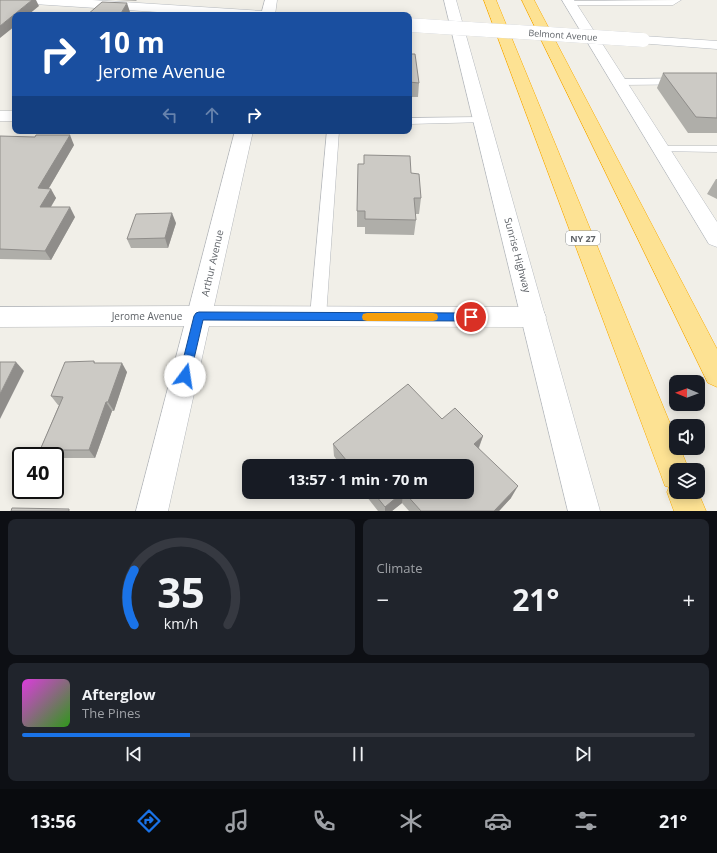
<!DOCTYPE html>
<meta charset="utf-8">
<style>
:root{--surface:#171b24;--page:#20242c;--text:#f1f3f6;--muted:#9ea1a6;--line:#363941;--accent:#1a73e8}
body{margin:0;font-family:"Open Sans",sans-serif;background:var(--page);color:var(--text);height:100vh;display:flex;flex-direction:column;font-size:15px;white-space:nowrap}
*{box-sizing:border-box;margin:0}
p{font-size:13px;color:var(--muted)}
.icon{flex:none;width:22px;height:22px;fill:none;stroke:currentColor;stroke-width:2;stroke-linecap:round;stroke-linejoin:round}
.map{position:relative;height:511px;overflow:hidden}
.sheet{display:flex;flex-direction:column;gap:8px;padding:8px;background:#0d0f14;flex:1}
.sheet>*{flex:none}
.top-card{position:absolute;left:12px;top:12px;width:400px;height:122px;border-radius:8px;box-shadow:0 2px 10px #0003;background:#1a4fa0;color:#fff;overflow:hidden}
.needle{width:26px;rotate:271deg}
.buttons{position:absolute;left:669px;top:375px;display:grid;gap:8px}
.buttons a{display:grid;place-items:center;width:36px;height:36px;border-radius:8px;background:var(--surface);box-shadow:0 2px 10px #0003;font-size:20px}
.speed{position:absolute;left:12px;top:447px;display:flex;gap:8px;font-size:20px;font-weight:700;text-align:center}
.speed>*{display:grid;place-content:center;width:52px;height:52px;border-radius:50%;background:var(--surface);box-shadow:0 2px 10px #0003;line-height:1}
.speed .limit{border:2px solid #111;border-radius:6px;background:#fff;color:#111}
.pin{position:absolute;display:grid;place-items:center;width:34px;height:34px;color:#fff;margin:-17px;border:2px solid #fff;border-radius:50%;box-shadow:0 1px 4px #0007}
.me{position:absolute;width:44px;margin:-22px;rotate:14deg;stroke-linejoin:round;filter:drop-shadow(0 0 3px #0008)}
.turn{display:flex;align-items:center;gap:14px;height:84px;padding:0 20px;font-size:18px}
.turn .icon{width:52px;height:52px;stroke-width:2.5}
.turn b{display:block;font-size:28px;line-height:34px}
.lanes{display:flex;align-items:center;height:38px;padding:0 20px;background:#0003;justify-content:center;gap:20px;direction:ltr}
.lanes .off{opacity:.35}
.big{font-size:30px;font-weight:700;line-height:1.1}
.sheet .tile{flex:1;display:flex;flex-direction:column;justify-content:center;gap:6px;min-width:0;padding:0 14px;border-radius:8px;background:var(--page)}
.sheet .dial{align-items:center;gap:0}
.dial svg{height:104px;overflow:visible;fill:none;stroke:var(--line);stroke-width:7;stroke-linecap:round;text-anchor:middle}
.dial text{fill:var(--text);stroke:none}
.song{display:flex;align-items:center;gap:12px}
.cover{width:48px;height:48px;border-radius:6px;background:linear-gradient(135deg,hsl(300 70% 55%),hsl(110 70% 35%))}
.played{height:4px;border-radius:2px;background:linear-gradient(90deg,var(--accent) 25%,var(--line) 25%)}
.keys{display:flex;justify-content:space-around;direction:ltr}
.heat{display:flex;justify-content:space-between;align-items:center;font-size:22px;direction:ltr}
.sheet .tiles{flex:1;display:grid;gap:8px;grid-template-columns:1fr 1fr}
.tile:last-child{grid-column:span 2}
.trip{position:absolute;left:242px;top:459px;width:232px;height:40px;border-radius:8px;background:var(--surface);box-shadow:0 2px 10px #0003;font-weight:700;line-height:40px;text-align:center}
.dock{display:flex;height:64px;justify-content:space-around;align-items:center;background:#090b0e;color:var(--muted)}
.dock .icon{width:28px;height:28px}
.dock .on{color:var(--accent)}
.dock b{font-size:18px;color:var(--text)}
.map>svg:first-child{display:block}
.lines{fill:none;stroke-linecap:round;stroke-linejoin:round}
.service-casing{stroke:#b5b8bc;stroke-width:1}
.minor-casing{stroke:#b5b8bc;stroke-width:1}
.tertiary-casing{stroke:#b5b8bc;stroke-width:1}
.secondary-casing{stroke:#b6babf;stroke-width:1}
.motorway-casing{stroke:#f9ab00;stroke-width:1}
.service{fill:#fff;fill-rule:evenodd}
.minor{fill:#fff;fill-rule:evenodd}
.tertiary{fill:#fff;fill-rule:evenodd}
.secondary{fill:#fff;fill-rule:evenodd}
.motorway{fill:#fde293;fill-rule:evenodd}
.secondary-bridge-casing{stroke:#b6babf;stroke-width:14;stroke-linecap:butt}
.secondary-bridge{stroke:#fff;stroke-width:14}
.wall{fill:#afaea9}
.shaded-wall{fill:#8f8d8a}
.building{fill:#cccac5;stroke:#8f8d8a}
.route{fill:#1a73e8;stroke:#114b97}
.slow{fill:#f59e0b}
.labels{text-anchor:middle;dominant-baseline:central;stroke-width:3;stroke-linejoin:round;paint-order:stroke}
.far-street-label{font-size:9px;fill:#5f6368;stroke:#fff}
.shield{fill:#fff;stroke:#8f9295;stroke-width:1}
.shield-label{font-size:9px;font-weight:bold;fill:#5f6368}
.street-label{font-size:10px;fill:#5f6368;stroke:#fff}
</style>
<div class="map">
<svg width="717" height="511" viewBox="0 0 717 511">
<rect width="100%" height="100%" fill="#f1efe8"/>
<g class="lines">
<defs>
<g id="service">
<polygon points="681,0 673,5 571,5 567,3 571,1"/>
<polygon points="717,78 717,84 619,85 614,82 619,79"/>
<polygon points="482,117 486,118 487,120 486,122 409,124 409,118"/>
<polygon points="327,131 339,131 326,317 323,321 318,323 313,321 310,317"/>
<polygon points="660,146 717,146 717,152 656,151 654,149 656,147"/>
</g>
<g id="minor">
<polygon points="265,0 277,0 275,15 261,15"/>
<rect x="0" y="111" width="15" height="10"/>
<polygon points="199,306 208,309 211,316 208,323 199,326 0,327 0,307"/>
</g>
<polygon id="tertiary" points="235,131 253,131 214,306 534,307 543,310 546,317 543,324 534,327 209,326 168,511 136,511"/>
<g id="secondary">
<polygon points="28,0 92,0 263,11 268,12 270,15 204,15 34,4 30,3"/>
<polygon points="444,0 456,0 600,511 568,511"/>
<polygon points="562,0 574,0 717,222 717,247 709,244"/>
<polygon points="643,36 717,41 717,49 638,43 636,40 638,37"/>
</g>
<g id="motorway">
<polygon points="484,0 496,0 676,438 676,448 680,448 689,470 676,470 676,492 698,492 706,511 674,511 667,492 669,487 665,486 661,475"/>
<polygon points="522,0 534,0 717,349 717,387 708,383"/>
</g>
</defs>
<use href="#service" class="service-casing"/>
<use href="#minor" class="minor-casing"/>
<use href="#tertiary" class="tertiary-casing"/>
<use href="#secondary" class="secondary-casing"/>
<use href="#motorway" class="motorway-casing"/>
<use href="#service" class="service"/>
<use href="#minor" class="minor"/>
<use href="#tertiary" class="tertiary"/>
<use href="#secondary" class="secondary"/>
<use href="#motorway" class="motorway"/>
<defs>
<polyline id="secondary-bridge" points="409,25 643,40"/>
</defs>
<use href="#secondary-bridge" class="secondary-bridge-casing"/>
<use href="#secondary-bridge" class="secondary-bridge"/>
</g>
<g class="wall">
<polygon points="116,0 137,0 136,1"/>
<polygon points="409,54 419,83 418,97 409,97"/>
<polygon points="663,73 717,73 717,133 688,133 657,88"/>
<polygon points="0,136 74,145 49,188 56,198 51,207 75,217 51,260 0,259"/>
<polygon points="411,173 421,198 419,214 415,214 416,220 414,235 365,234 365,227 357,227 357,211"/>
<polygon points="716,179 717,179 717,199 707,194"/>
<polygon points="176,223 168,248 131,248 127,239"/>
<polygon points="94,361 95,363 127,372 114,411 112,411 95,458 55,458 55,456 46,456 40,450 59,405 58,405 51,396"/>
<polygon points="442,419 483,436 479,448 511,498 499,511 409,511 402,503 392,511 378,511 363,492 467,492 467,466 341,466 334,456 333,444"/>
</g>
<g class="shaded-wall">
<polygon points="32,0 36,0 39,6 28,15 15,15 15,26 0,38 0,26"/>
<polygon points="127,3 130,12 128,15 120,15"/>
<polygon points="70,135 74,145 43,198 38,188"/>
<polygon points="51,189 56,198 45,216 40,207"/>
<polygon points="70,207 75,217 51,260 45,251"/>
<polygon points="172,213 176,223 168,248 165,238"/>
<polygon points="16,362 24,371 0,419 0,394"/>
<polygon points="122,363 127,372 114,411 108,402"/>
<polygon points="106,402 112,411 95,458 89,450"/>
<polygon points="483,436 478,449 474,444"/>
<polygon points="518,486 511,498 499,511 494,511"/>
<polygon points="403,492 402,503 392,511 385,511 385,507"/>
</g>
<g class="building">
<polygon points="0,0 32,0 0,26"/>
<polygon points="102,2 127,3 120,15 87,15"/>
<polygon points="409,54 415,54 419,83 409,82"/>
<polygon points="663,73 717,73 717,118 696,117"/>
<polygon points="36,135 70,135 38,188 51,189 40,207 70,207 45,251 0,249 0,136 35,137"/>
<polygon points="364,155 410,156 411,173 419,174 421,198 414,198 416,220 365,219 365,211 357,211 358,164 364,164"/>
<polygon points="172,213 165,238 127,239 136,214"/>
<polygon points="94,361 94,363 122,363 108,402 106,402 89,450 40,450 63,397 51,396 65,362"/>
<polygon points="0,362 16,362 0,394"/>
<polygon points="408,384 442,419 455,408 483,436 474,444 518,486 494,511 421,511 404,492 467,492 467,466 351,466 333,444"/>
<polygon points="373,492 403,492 385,507"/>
<polygon points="12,508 69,509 69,511 11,511"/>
</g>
<polygon class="route" points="199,312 471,313 474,314 476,317 474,320 471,321 203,320 190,376 188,379 185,381 181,379 179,376 194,316 196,313"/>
<polygon class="slow" points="367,313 433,313 437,314 438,317 437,320 433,321 367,321 363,320 362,317 363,314"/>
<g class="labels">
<g class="far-street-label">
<text transform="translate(563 35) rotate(4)">Belmont Avenue</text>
</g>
<rect class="shield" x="566" y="231" width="34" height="14" rx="3"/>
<g class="shield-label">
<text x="583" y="238">NY 27</text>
</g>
<g class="street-label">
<text transform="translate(518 255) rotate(75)">Sunrise Highway</text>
<text transform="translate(212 263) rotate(-77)">Arthur Avenue</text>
<text x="147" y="316">Jerome Avenue</text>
</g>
</g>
</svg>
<div class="buttons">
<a><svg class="needle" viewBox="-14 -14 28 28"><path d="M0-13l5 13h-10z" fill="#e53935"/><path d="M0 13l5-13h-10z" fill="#9ea1a6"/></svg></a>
<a><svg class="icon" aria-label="sound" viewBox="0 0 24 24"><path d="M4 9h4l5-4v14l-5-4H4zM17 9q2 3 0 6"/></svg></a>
<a><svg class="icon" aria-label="layers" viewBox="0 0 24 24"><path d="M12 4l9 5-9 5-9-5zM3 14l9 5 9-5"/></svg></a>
</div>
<div class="speed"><div class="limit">40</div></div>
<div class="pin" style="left:471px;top:317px;background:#d93025"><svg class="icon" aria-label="arrive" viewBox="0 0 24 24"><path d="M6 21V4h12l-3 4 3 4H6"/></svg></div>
<svg class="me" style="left:185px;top:376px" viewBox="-20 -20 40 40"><circle r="19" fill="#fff"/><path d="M0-13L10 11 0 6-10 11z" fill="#1a73e8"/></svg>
<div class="trip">13:57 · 1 min · 70 m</div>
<div class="top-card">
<div class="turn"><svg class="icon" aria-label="right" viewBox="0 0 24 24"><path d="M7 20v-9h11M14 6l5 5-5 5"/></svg><div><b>10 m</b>Jerome Avenue</div></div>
<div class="lanes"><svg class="icon off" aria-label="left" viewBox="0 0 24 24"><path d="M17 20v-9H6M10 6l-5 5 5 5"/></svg><svg class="icon off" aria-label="ahead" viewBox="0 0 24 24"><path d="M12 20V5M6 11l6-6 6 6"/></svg><svg class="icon" aria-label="right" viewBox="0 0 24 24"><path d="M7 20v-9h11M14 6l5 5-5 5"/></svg></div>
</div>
</div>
<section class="sheet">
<div class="tiles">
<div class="tile dial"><svg viewBox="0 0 100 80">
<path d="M14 69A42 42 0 1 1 86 69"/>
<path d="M14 69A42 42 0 0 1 14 27" stroke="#1a73e8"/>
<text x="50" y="56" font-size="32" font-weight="700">35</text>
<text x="50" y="72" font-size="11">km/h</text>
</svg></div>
<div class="tile"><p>Climate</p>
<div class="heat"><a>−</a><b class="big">21°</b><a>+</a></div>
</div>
<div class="tile">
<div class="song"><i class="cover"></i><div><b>Afterglow</b><p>The Pines</p></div></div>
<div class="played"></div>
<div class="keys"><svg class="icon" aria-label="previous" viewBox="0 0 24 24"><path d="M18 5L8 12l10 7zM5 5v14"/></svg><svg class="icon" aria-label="pause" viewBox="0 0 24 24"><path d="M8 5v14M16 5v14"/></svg><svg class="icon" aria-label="next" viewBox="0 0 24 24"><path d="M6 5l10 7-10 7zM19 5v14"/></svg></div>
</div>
</div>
</section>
<nav class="dock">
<b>13:56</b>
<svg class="icon on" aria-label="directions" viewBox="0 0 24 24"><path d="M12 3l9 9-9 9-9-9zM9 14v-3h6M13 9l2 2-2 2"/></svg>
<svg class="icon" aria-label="music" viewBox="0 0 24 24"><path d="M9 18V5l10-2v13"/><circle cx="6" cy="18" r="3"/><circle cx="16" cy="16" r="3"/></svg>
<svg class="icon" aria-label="phone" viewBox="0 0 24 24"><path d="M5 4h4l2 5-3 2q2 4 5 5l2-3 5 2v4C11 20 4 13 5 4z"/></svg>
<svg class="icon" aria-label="climate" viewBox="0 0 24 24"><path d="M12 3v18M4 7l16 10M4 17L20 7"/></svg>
<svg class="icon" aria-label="car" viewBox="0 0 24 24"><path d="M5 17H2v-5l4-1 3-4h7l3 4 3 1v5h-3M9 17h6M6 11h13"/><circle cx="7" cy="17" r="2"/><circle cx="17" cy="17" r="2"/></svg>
<svg class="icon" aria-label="filters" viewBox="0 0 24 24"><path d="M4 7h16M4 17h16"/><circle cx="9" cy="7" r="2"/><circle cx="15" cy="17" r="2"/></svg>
<b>21°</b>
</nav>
